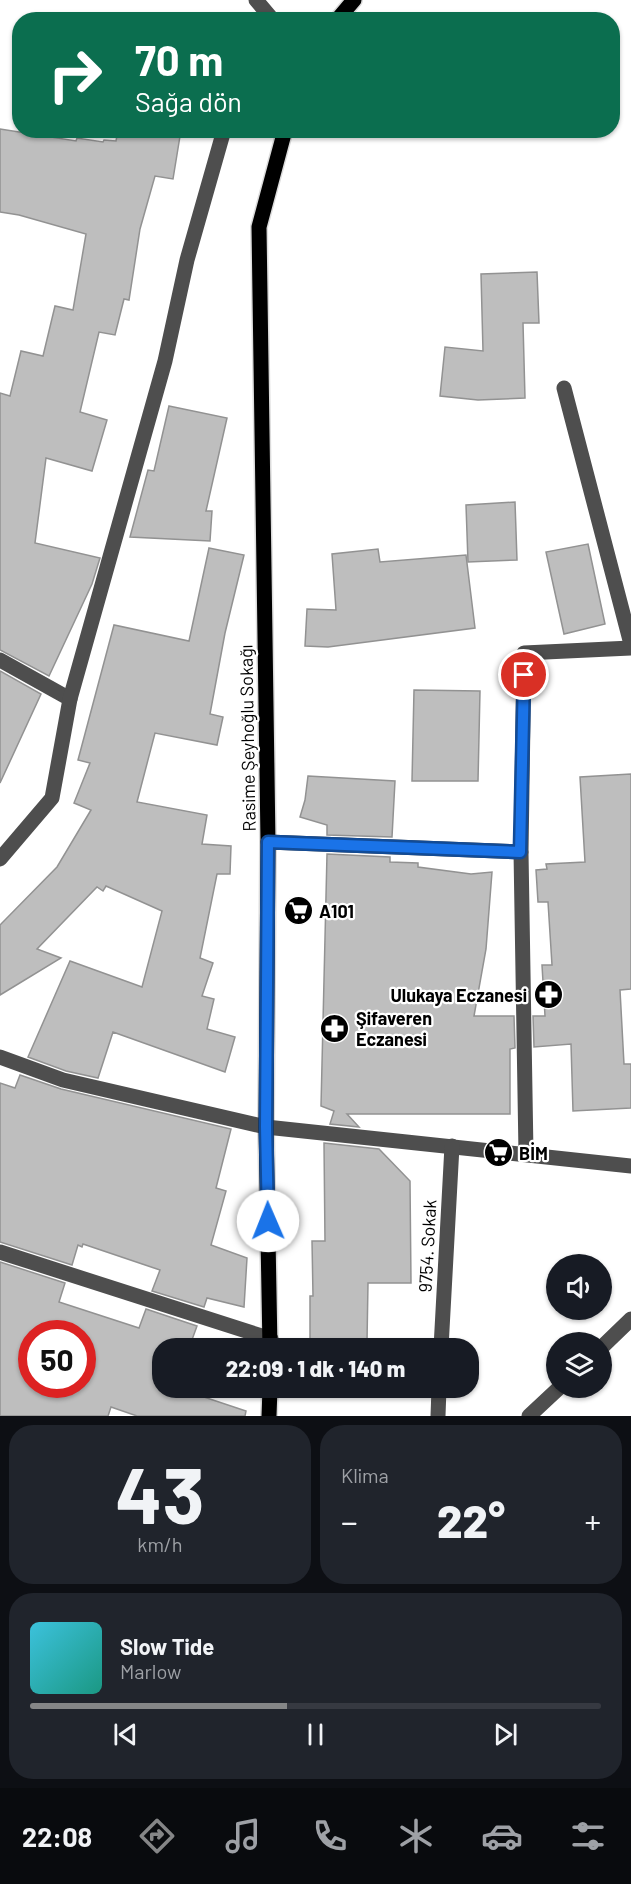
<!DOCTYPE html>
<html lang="tr">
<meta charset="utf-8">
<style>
:root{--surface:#171b24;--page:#20242c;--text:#f1f3f6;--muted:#9ea1a6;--line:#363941;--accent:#858687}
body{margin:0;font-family:Barlow,sans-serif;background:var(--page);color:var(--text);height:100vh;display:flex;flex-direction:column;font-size:22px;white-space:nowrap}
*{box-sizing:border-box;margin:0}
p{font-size:20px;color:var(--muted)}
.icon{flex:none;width:33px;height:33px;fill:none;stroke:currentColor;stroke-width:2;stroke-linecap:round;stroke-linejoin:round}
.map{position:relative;height:1416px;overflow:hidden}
.sheet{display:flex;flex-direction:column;gap:9px;padding:9px;background:#0d0f14;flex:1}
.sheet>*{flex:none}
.top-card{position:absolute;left:12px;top:12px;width:608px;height:126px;border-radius:24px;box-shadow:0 2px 4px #0004;background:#0b6e4f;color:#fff;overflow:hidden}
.fabs{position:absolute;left:546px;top:1254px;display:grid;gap:12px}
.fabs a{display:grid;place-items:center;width:66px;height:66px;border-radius:50%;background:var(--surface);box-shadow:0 2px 4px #0004;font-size:30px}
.speed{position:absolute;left:18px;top:1320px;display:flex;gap:12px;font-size:30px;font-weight:700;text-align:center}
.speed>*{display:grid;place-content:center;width:78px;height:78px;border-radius:50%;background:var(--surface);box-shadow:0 2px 4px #0004;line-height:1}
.speed .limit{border:9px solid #d22;background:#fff;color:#111}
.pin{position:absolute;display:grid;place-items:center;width:51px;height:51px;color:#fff;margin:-26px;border:3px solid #fff;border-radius:50%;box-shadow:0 2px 6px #0007}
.me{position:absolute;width:66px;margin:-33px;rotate:359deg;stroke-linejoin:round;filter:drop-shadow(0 0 4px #0008)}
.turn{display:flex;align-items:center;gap:21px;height:126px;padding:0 24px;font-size:27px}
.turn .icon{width:78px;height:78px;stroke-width:2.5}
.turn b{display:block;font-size:42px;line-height:51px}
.big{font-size:45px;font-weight:800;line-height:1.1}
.sheet .widget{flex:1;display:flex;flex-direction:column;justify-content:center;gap:9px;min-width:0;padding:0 21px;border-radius:24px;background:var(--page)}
.sheet .dial{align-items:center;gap:0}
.dial b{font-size:78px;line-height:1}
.song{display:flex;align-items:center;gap:18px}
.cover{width:72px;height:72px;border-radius:9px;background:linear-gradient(135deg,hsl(190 70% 55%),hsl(170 70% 35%))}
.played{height:6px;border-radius:3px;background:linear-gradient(90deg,var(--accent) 45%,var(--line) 45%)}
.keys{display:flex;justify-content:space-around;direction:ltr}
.heat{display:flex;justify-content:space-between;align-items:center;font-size:33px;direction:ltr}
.sheet .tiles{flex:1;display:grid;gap:9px;grid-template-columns:1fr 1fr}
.widget:last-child{grid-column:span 2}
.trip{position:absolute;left:152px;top:1338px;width:327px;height:60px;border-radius:24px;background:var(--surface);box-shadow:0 2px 4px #0004;font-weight:800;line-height:60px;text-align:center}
.dock{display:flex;height:96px;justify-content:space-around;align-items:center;background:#090b0e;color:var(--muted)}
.dock .icon{width:42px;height:42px}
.dock .on{color:var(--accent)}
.dock b{font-size:27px;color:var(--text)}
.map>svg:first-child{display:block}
.building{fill:#bebebe;stroke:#929292;stroke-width:1.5;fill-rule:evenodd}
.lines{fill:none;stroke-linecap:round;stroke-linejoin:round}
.major-casing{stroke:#dbdbdb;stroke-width:18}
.minor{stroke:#4e4e4e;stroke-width:15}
.major{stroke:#000;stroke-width:15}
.route-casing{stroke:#114b97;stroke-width:15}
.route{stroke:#1a73e8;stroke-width:10}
.labels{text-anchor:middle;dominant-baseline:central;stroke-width:4.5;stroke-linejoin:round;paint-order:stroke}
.street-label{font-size:18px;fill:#000;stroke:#fff}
.poi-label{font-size:18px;font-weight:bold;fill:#000;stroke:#fff;text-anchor:start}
</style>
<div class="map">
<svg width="631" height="1416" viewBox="0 0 631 1416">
<rect width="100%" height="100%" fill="#fff"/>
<g class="building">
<polygon points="0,129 76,141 77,138 103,142 104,140 116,141 118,130 181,130 173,179 155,176 140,229 129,300 124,299 115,335 99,332 80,412 107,420 92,471 46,458 35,543 100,558 92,584 49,676 0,650 0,393 10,396 21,351 43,356 55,306 73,310 86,234 19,215 0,212"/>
<polygon points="537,272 539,323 523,323 525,398 478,400 440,396 445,347 483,351 481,274"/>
<polygon points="169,406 227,418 206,511 212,511 210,541 130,537 148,470 154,471"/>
<polygon points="515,502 517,560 468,562 466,505"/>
<polygon points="588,544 605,624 564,634 546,552"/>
<polygon points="209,548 244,555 225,633 210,714 223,717 217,745 155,733 137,802 207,815 202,844 231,846 230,874 217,874 200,958 213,963 202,996 214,999 207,1029 235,1037 225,1072 113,1032 98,1078 66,1071 28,1057 70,961 142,987 162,911 106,886 103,891 97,887 37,949 61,958 0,995 0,925 57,867 91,810 74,803 90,763 78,760 114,625 189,641"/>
<polygon points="378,549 380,562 466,555 475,628 328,647 305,646 307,609 336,610 332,554"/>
<polygon points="0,671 41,694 0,783"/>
<polygon points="414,690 480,691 478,781 412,781"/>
<polygon points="631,774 631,989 620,990 624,1064 631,1064 631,1108 573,1111 571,1044 534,1047 533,1016 545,1016 542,965 552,965 548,902 538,902 536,870 547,869 546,864 585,862 580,777"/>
<polygon points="308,776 395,781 392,837 327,835 327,825 300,817 305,800"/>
<polygon points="327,854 390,857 390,862 418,863 418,867 471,874 492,872 486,949 474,1016 514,1016 515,1048 510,1049 510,1114 347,1114 359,1127 330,1124 334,1111 321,1106"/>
<polygon points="20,1075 61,1089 231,1129 216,1188 226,1191 211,1245 247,1258 244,1307 207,1298 204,1307 152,1291 160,1270 83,1244 82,1247 78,1245 72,1265 0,1242 0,1083 15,1088"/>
<polygon points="324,1143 379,1149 410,1181 411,1283 368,1283 367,1342 404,1340 405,1348 325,1348 324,1339 310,1339 310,1296 313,1296 312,1241 325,1241"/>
<path d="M0,1262L65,1283L59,1302L139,1328L146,1309L197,1326L189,1348H162V1388H177L246,1411L245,1416H137L111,1407L108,1416H0ZM32,1334H82V1384H32Z"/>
<polygon points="327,1388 407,1388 407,1391 327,1396"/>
</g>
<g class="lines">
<defs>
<g id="major">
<polyline points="337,20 354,0"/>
<polyline points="270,1348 266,1127 268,842 259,227 285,130"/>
<polyline points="269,1416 270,1388"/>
</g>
</defs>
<use href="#major" class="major-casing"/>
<g class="minor">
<polyline points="256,0 273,20"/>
<polyline points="564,388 631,644"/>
<polyline points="0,660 70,699 52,798 0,859"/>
<polyline points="70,699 165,361 187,260 224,130"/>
<polyline points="268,842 521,852"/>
<polyline points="0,1057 63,1080 266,1127 631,1166"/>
<polyline points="526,1153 521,852 524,653 631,648"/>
<polyline points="0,1252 271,1339"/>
<polyline points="602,1347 631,1319"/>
<polyline points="441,1348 452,1146"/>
<polyline points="438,1416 439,1388"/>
<polyline points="529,1416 559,1388"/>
</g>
<use href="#major" class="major"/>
</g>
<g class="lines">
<defs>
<polyline id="route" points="268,1221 266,1127 268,842 520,852 524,675"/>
</defs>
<use href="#route" class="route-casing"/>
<use href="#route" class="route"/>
</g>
<defs>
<symbol id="supermarket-disc" viewBox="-11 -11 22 22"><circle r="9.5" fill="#000" stroke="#fff"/><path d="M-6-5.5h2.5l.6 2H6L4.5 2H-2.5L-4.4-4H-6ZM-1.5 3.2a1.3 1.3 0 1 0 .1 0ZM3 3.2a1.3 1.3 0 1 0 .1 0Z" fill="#fff"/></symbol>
<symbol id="pharmacy-disc" viewBox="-11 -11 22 22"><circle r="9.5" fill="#000" stroke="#fff"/><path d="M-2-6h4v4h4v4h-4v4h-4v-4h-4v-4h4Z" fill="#fff"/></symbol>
</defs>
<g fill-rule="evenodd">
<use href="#supermarket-disc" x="282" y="894" width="33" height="33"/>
<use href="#pharmacy-disc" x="532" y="978" width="33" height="33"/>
<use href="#pharmacy-disc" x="318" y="1012" width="33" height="33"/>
<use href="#supermarket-disc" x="482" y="1136" width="33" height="33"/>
</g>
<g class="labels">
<g class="street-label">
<text transform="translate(247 738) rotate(-91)">Rasime Şeyhoğlu Sokağı</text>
<text transform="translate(427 1246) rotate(-87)">9754. Sokak</text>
</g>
<g class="poi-label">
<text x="319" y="911">A101</text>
<text x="527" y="995" text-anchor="end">Ulukaya Eczanesi</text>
<text x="356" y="1018">Şifaveren<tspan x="356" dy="21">Eczanesi</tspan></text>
<text x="519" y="1153">BİM</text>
</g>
</g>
</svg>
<div class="fabs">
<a><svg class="icon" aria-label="sound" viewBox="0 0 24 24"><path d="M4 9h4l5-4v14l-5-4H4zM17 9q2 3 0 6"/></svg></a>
<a><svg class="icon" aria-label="layers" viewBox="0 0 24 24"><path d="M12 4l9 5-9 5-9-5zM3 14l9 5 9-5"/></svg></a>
</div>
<div class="speed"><div class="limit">50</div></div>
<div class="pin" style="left:524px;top:675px;background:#d93025"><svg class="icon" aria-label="arrive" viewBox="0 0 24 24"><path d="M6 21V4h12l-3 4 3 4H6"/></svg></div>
<svg class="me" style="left:268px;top:1221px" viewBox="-20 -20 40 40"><circle r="19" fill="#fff"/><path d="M0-13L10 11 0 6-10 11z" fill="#1a73e8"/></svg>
<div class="trip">22:09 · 1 dk · 140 m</div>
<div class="top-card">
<div class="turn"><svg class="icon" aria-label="right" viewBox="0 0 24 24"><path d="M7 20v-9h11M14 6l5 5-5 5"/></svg><div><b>70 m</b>Sağa dön</div></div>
</div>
</div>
<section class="sheet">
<div class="tiles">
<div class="widget dial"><b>43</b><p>km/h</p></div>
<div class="widget"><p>Klima</p>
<div class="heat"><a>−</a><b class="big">22°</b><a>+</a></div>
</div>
<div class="widget">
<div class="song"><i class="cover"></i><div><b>Slow Tide</b><p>Marlow</p></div></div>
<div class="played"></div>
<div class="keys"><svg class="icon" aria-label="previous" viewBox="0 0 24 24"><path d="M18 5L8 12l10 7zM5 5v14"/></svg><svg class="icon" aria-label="pause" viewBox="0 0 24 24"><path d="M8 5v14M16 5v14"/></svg><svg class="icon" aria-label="next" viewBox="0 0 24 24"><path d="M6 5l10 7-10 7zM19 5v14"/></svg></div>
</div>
</div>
</section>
<nav class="dock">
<b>22:08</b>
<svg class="icon on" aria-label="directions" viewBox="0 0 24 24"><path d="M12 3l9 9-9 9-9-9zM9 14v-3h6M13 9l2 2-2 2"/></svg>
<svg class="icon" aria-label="music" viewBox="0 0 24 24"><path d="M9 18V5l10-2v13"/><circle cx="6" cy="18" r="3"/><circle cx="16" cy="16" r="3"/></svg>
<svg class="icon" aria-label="phone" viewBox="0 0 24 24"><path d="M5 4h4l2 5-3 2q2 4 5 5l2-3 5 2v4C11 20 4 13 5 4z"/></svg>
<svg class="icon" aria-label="climate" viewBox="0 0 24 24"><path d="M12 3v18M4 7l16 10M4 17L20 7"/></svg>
<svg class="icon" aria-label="car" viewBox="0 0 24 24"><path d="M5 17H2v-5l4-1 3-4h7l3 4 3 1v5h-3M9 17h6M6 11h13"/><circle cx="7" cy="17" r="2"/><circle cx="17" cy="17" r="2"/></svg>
<svg class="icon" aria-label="filters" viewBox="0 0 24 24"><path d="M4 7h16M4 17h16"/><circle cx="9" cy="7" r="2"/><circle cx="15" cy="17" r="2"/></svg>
</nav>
